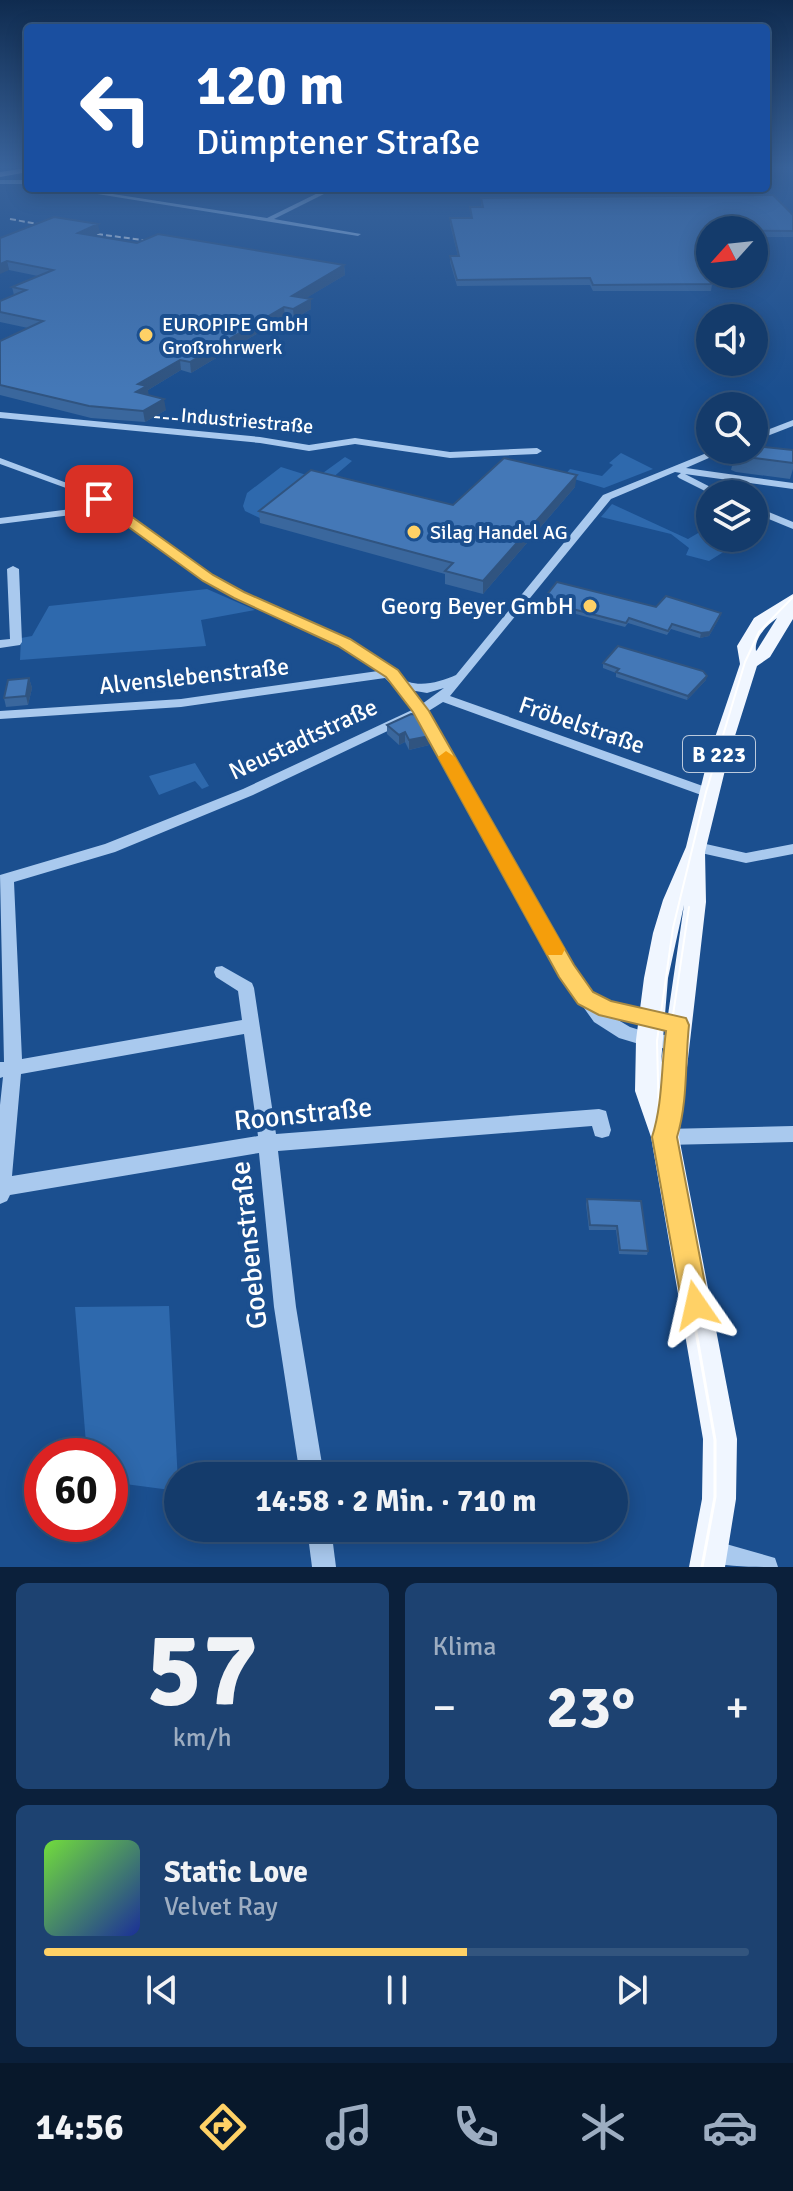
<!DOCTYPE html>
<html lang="de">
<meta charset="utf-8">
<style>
:root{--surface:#143b6b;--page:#1d4271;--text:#f1f3f6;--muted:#9dadc1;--line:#33557e;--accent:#ffd166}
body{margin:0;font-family:Signika,sans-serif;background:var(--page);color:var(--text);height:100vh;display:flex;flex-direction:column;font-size:30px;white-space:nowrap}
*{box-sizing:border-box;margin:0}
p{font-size:26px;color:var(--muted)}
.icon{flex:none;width:44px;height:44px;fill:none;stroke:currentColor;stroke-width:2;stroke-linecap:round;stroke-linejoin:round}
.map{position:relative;height:1567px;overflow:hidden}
.side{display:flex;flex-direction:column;gap:16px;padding:16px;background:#0b203b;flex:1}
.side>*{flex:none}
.banner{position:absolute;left:24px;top:24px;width:746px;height:168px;border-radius:8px;box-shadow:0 4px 20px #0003,0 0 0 2px var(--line);background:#1a4fa0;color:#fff;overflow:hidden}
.needle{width:52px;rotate:243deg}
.tools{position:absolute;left:696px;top:216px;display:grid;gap:16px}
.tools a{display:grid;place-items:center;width:72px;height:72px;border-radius:50%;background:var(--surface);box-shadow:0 4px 20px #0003,0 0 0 2px var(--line);font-size:40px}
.speed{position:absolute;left:24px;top:1438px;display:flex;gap:16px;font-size:40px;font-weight:700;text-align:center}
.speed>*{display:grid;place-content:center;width:104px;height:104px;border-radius:50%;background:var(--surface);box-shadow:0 4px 20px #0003,0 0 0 2px var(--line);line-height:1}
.speed .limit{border:12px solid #d22;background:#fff;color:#111}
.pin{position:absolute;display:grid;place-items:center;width:68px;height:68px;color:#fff;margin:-34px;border-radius:16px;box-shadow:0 4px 12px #0006}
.me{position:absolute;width:88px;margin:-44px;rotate:349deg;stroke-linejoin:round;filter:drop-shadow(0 0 6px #0008)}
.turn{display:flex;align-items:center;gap:28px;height:168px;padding:0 40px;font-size:36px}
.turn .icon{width:104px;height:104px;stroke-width:2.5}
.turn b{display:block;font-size:56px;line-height:68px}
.big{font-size:60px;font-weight:800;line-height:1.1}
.side .tile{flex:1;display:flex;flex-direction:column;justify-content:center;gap:12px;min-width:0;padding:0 28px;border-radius:12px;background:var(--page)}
.side .dial{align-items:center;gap:0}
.dial b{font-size:104px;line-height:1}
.song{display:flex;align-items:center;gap:24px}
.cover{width:96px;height:96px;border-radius:12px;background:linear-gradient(135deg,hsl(100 70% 55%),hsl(230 70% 35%))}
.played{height:8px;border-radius:4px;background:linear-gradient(90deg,var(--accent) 60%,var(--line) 60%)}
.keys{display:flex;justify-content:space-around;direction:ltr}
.heat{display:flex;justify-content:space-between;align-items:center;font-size:44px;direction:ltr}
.side .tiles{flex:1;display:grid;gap:16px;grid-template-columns:1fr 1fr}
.tile:last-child{grid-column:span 2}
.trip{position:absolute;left:164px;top:1462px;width:464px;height:80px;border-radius:40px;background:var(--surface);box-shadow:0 4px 20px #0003,0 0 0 2px var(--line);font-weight:800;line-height:80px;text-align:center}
.dock{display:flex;height:128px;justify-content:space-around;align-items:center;background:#08182b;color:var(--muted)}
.dock .icon{width:56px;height:56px}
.dock .selected{color:var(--accent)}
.dock b{font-size:36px;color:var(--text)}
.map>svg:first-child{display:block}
.green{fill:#2e69ad}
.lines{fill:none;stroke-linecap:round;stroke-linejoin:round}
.minor{fill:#a9c9ee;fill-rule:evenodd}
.major{fill:#f0f6ff;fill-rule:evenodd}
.tram-far1{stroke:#fff;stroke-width:2}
.tram{stroke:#fff;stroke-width:3}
.rail-far1{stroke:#fff;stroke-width:2;stroke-dasharray:6 3;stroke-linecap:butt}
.rail{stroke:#fff;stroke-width:3;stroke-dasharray:10 4;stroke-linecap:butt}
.wall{fill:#3a679d}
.shaded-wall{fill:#305480}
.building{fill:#4478b7;stroke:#305480;stroke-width:2}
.route{fill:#ffd166;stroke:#a68842;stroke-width:2}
.slow{fill:#f59e0b}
.poi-dot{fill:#ffd166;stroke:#1b4f8f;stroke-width:3}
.labels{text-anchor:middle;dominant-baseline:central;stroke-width:8;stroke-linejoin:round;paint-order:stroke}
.far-poi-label{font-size:20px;fill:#fff;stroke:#1b4f8f;text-anchor:start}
.far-street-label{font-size:20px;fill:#fff;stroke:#1b4f8f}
.shield{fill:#1b4f8f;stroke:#bbcadd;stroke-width:2}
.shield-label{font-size:22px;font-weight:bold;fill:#fff}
.poi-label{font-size:24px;fill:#fff;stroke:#1b4f8f;text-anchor:end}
.street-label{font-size:24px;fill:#fff;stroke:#1b4f8f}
.near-street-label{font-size:28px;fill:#fff;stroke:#1b4f8f}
</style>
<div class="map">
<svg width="793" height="1567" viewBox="0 0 793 1567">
<rect width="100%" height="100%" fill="#1b4f8f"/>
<g class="green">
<polygon points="621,453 653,469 604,488 564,476 570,469 602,476 613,465 609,463"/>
<polygon points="345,457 352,461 324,485 264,520 245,511 243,506 247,493 281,467 316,478"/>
<polygon points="612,504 688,539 710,526 710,538 746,538 709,561 686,555 689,548 671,534 601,517"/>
<polygon points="207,589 255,610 201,620 206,646 20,660 21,638 32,636 49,606"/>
<polygon points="195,763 209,786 202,789 195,781 159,795 149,776"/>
<polygon points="169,1306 178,1483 178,1491 110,1482 110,1456 87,1456 75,1307"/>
</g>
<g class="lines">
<g class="minor">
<rect x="0" y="180" width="28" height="4"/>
<polygon points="60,188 74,188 267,218 328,188 336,188 274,219 361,234 358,236"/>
<polygon points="0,412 260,437 309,445 355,438 450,452 537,448 542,451 537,454 450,458 355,444 309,451 260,443 0,418"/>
<polygon points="793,420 793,426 754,441 754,435"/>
<path d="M714,450H727L686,468L793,483V489L685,474L724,494H711L679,478L677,476L681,473L675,472L611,499L450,696L714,790L716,793L714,796H704L443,702L427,712L573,966L593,995L609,1002L684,1020L687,1025L684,1030L678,1032L613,1017L630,1027L649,1033L681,1037L684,1042L681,1047L675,1049L649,1047L619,1038L594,1022L561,976L417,717L253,795L115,852L14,882L22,1059L242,1020L238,991L216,977L214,972L216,967L222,966L252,983L254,988L276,1134L599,1109L606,1111L611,1130L609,1136L602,1138L595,1136L592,1126L278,1151L296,1307L324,1476H300L274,1307L259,1153L10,1195L7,1201L0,1204V1105L3,1077L0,1078V1062H4L0,875L105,844L243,789L412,710L397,690L385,678L181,707L0,719V711L181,699L378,671C330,634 272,618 220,589C180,568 148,535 111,510L0,524V518L103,505L66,488L0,464V458L99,495L126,512L196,565L226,584L335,634L361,648L390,670H396L397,675C413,690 438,683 456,675L603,495ZM444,688L422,704L410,690L427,693ZM244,1034L258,1136L12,1176L21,1074Z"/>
<polygon points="754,506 793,522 793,529 754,513"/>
<polygon points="13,566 19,569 22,642 20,645 0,648 0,640 10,639 7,569"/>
<polygon points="697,842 746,853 793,844 793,854 746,863 692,851 690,847 692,843"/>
<polygon points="793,1126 793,1142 665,1145 658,1143 656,1137 658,1131 665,1129"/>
<polygon points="307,1528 331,1528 336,1567 312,1567"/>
<path d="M712,1540L775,1558L778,1567C753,1567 727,1567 703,1561L700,1552L703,1543Z"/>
</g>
<g class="major">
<polygon points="19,169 28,169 28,172 0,177 0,173"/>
<path d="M793,594V619L770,657L757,666L728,758L705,852L706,902L679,1137L737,1439L736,1499L725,1567H689L702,1499L703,1439L651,1137L635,1091L636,1040L644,978L653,933L663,900L686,847L708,758L740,664L737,646L754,618ZM777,618L757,650L756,651C754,638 767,625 777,618ZM684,905L661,1063L668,978Z"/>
</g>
<g class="tram-far1">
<polyline points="0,173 27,169"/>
<polyline points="668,1085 672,1022 689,907"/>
<polyline points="667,1168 659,1122 657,1041 673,928 706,792 745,662 759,632 793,597"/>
</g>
<polyline class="tram" points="667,1166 715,1440 715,1497 702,1567"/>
<g class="rail-far1">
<polyline points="10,219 54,227"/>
<polyline points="97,234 150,241"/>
<polyline points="154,417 265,428"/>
</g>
<polyline class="rail" points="246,426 289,431"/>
</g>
<g class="wall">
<polygon points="481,198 793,215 793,237 754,237 754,230 710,230 746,274 745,281 710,281 712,284 711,291 593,291 590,285 457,286 450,262 450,256 458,256 450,224 450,218 471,218 470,207 481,207"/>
<polygon points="100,233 94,236 137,243 344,265 345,275 306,298 311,299 311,309 294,319 285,317 191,373 181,370 148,390 148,395 166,410 145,422 91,418 0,395 0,341 28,328 0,322 0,301 14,295 12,287 38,276 9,270 0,238"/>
<polygon points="721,450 793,450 793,469 790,479 736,472 731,470 732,466 719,462"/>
<polygon points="575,487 483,594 445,584 445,574 260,523 259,511 453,505"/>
<polygon points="542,601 656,607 720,617 709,636 700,638 671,629 667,635 628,623 625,627 542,605"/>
<polygon points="603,663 706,680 687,700 616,677 616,673 603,668"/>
<polygon points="29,678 32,688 28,705 6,707 4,698"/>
<polygon points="411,714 429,745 409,750 405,742 399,745 387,734 387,725"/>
<polygon points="587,1199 648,1251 647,1255 619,1254 616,1230 589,1230 586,1204"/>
</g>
<g class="shaded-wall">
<polygon points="98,224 100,233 79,242 78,233"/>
<polygon points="7,261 9,270 0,274 0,264"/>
<polygon points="344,265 345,275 293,306 292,296"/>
<polygon points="311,299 311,309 294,319 293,309"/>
<polygon points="284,307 285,317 191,373 190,362"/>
<polygon points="180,360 181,370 148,390 149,397 138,404 138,384"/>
<polygon points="164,399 166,410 145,422 143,411"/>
<polygon points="577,475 575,487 483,594 483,581"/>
<polygon points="721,613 720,617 709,636 700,638 701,633"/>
<polygon points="707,676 706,680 687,700 688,696"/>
<polygon points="29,678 32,688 28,705 26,696"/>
<polygon points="405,732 405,742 399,745 399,735"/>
<polygon points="430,736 429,745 409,750 409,740"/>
</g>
<g class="building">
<polygon points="773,195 793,215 793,231 710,230 710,274 746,274 705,275 712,284 593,285 590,278 457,280 450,256 459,256 450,218 472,218 470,207 483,207 481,198"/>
<polygon points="54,217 98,224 78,233 137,243 158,234 344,265 292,296 311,299 293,309 284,307 190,362 180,360 138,384 147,386 136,392 164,399 143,411 89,406 0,385 0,341 43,321 0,312 0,301 26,290 12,287 53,270 7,261 0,264 0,238"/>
<polygon points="754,446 793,450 793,463 739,456 734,454 738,451 735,450 754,450"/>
<polygon points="504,458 577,475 483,581 445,571 453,563 259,511 311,470 453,505"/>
<polygon points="557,582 656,607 666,596 721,613 710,632 701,633 672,624 668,631 629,618 626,623 542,601"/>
<polygon points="618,646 703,671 707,676 688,696 616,672 619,669 603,663"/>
<polygon points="29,678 26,696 4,698 8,680"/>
<polygon points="411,714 418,715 430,736 409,740 405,732 399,735 387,725"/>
<polygon points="587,1199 641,1201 648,1251 620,1250 617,1226 590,1225"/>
</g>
<linearGradient id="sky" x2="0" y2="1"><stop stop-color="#0f2b4f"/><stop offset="0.43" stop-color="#39639b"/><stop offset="1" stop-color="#39639b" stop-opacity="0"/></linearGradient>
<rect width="793" height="389" fill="url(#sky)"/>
<path class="route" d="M94,496H103L213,575L244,592L350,639L398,670L429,711L574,965L593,992L611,1001L686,1018L689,1025C685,1062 688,1102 677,1137L709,1305L705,1315L696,1319L686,1315L682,1305L652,1137C663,1103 661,1067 666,1031L599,1015L578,1004L559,977L413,712L386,677L338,646L234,598L203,581L94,502Z"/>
<polygon class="slow" points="446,751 455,757 562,944 565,949 562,955 547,955 438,757"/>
<g class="poi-dot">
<circle cx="146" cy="335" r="8"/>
<circle cx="414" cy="532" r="8"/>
<circle cx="590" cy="606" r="8"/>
</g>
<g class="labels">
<g class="far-poi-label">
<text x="162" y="324">EUROPIPE GmbH<tspan x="162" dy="23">Großrohrwerk</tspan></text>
<text x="430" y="532">Silag Handel AG</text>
</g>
<g class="far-street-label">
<text transform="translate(247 421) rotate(5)">Industriestraße</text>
</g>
<rect class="shield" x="683" y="736" width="72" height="36" rx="6"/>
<g class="shield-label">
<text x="719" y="754">B 223</text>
</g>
<g class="poi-label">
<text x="574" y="606">Georg Beyer GmbH</text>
</g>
<g class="street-label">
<text transform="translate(194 676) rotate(-6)">Alvenslebenstraße</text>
<text transform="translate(582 725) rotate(19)">Fröbelstraße</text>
<text transform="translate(303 739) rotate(-25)">Neustadtstraße</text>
</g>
<g class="near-street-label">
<text transform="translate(303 1114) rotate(-6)">Roonstraße</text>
<text transform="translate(249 1245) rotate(-96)">Goebenstraße</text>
</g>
</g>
</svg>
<div class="tools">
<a><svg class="needle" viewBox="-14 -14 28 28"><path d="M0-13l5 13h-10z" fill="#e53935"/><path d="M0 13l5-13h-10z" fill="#9dadc1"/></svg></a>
<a><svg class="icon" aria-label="sound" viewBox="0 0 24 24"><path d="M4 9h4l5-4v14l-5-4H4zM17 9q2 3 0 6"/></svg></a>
<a><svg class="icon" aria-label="search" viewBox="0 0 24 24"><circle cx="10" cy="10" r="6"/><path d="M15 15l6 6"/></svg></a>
<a><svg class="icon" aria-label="layers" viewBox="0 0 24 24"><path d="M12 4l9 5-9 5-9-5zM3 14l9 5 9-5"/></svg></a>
</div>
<div class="speed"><div class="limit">60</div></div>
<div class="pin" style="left:99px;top:499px;background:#d93025"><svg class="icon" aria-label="arrive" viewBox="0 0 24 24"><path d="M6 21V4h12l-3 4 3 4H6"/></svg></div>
<svg class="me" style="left:696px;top:1305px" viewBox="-20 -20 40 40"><path d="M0-17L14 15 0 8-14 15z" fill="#ffd166" stroke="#fff" stroke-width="4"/></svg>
<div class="trip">14:58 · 2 Min. · 710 m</div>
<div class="banner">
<div class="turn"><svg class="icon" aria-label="left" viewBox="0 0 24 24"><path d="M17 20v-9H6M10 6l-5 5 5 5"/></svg><div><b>120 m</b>Dümptener Straße</div></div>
</div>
</div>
<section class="side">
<div class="tiles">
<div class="tile dial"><b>57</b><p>km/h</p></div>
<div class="tile"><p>Klima</p>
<div class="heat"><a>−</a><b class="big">23°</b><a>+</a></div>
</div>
<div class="tile">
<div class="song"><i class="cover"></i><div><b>Static Love</b><p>Velvet Ray</p></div></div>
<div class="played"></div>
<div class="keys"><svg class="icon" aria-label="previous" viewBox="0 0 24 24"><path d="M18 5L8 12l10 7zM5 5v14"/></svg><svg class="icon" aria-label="pause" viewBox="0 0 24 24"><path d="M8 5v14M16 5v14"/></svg><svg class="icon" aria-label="next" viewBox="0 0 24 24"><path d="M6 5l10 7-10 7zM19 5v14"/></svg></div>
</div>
</div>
</section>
<nav class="dock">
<b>14:56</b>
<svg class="icon selected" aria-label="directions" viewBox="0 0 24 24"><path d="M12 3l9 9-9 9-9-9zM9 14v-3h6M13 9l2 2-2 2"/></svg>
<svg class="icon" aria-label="music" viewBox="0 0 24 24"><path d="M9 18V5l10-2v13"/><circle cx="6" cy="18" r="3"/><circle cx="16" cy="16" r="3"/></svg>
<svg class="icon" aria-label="phone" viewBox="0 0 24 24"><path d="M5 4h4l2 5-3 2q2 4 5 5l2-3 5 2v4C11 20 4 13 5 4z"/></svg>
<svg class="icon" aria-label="climate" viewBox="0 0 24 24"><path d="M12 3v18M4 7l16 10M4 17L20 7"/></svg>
<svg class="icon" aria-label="car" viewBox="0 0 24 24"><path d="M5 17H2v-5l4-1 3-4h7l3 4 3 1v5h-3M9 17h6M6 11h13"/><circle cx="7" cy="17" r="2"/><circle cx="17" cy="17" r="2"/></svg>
</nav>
